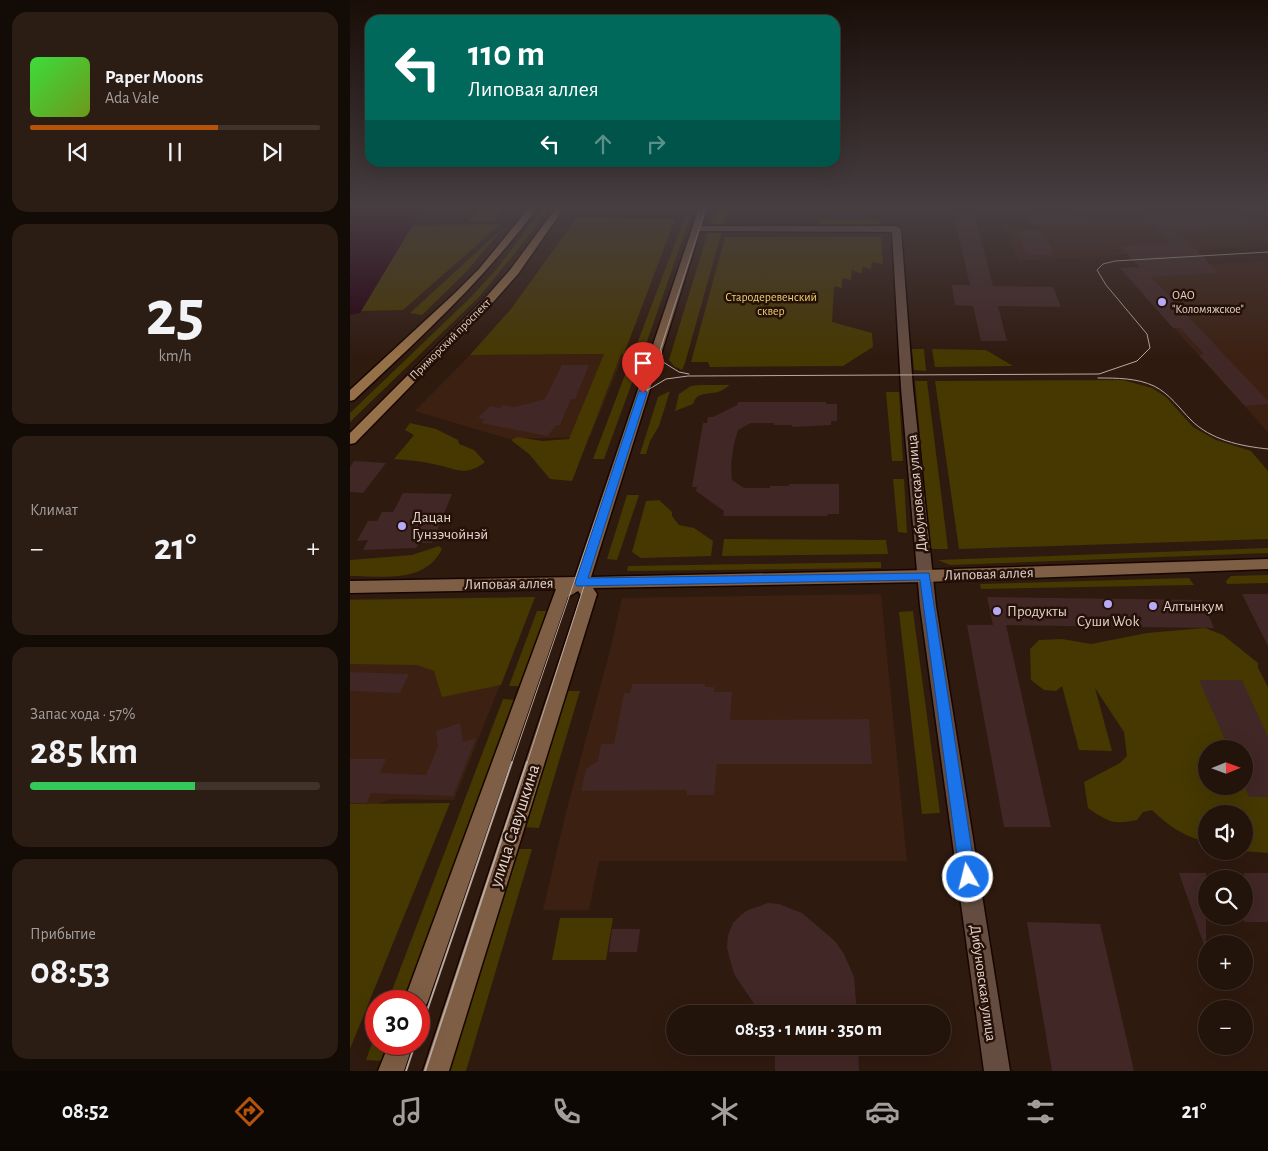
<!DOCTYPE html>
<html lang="ru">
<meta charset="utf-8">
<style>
:root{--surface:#23140b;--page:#2b1d14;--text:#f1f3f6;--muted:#a39e9d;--line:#40332c;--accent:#b45309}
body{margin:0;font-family:"Alegreya Sans",sans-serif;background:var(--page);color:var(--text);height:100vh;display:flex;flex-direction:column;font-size:19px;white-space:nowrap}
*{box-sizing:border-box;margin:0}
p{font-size:16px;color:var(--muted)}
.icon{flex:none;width:28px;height:28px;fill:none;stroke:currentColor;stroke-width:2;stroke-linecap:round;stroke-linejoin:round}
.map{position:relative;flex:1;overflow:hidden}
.side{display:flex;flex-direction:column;gap:12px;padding:12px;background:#130b06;width:350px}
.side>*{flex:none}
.hud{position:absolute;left:15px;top:15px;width:475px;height:152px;border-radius:15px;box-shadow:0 5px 20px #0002,0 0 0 1px var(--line);background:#00695c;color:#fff;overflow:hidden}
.needle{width:32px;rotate:89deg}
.buttons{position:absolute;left:848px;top:740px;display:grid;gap:10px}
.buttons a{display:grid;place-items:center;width:55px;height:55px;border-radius:50%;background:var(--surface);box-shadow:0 5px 20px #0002,0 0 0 1px var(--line);font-size:25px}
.speed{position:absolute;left:15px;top:990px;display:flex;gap:10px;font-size:25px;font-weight:700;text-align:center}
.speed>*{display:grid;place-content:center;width:65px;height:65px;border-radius:50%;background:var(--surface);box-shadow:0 5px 20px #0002,0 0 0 1px var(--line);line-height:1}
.speed .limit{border:8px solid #d22;background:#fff;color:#111}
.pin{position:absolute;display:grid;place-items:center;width:42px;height:42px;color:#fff;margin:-51px -21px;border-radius:50% 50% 50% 0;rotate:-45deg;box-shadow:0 0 5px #0007}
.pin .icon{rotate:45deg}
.me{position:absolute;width:55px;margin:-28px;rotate:352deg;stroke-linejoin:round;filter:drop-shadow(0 0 4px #0008)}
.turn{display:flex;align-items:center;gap:18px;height:105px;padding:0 20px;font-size:22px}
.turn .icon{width:65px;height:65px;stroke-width:2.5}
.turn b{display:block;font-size:35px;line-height:42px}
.lanes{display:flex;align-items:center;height:48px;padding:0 20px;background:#0003;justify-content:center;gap:25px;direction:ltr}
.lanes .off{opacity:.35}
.big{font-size:38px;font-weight:700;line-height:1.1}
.side .widget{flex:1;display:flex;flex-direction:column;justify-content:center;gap:8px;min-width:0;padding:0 18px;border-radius:15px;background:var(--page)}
.side .dial{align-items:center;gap:0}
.dial b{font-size:65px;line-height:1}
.song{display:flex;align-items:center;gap:15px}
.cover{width:60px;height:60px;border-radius:8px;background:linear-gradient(135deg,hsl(120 70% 55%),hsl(80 70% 35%))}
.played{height:5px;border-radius:2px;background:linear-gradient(90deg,var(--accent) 65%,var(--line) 65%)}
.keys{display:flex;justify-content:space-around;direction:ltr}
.heat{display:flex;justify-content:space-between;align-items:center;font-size:28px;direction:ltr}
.charge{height:8px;border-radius:4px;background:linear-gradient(90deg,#34c759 57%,var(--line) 0)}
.trip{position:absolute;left:316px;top:1005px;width:285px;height:50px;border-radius:25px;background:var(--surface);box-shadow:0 5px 20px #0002,0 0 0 1px var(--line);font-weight:700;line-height:50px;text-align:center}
.tab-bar{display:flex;height:80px;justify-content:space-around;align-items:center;background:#0e0804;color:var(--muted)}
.tab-bar .icon{width:35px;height:35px}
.tab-bar .selected{color:var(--accent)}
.tab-bar b{font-size:22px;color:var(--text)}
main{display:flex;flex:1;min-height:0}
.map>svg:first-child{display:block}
.built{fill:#3c2012}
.green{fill:#463800;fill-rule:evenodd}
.water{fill:#27000f}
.building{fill:#412726}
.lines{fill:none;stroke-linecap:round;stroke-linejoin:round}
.minor-casing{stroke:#160500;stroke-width:3}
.secondary-casing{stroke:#160500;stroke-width:3}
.primary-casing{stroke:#160500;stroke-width:3}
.minor{fill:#654c40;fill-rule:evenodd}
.secondary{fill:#7e5e44;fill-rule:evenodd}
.primary{fill:#967048;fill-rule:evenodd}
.tram-far1{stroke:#baa9a1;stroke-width:1}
.tram{stroke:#baa9a1;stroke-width:2}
.route{fill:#1a73e8;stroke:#114b97}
.poi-dot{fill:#b7abf8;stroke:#251107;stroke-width:2}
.labels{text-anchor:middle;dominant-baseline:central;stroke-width:5;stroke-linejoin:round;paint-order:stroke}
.far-poi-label{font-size:12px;fill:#e3d3cc;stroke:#251107;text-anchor:start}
.far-park-label{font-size:12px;fill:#ebd071;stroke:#251107}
.far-street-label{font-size:12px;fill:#e3d3cc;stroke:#251107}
.street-label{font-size:15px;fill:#e3d3cc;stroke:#251107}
.poi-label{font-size:15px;fill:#e3d3cc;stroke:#251107;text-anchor:start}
.near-street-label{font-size:18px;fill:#e3d3cc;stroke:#251107}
</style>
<main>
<section class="side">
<div class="widget">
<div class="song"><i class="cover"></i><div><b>Paper Moons</b><p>Ada Vale</p></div></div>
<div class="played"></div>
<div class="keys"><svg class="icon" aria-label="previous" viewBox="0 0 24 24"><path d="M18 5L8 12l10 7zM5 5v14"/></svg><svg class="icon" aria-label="pause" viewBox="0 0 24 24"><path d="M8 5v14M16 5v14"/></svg><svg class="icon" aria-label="next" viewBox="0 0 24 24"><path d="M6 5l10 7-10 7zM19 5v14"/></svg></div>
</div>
<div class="widget dial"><b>25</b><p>km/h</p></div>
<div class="widget"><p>Климат</p>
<div class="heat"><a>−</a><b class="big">21°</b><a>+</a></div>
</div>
<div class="widget"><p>Запас хода · 57%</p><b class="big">285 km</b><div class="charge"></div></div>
<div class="widget"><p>Прибытие</p><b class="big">08:53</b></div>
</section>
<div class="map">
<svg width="918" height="1071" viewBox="0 0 918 1071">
<rect width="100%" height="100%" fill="#2f1a0f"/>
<g class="built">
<polygon points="670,208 918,208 918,246 668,261 655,225 667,225 669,229 692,229 685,214 674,214"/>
<polygon points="918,261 918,432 770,268"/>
<polygon points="274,354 240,437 159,439 65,411 120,355"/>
<polygon points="531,594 557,861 249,861 239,910 193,910 216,812 261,647 272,598"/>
<polygon points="185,597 104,800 42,799 17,808 0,808 0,599"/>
</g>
<g class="green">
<polygon points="129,208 154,208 144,222 119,222"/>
<polygon points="193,208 199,208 166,252 128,298 0,422 0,413 121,297 145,271"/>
<polygon points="366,208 378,208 373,226 361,225"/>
<polygon points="336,214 341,215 294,350 284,352"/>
<polygon points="227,217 325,219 274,354 271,354 222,481 200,479 179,454 161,440 167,437 192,441 219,439 254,354 120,355 161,309"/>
<polygon points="470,220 526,220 532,224 527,226 471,225 467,222"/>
<polygon points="151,224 53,310 11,311 62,226"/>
<polygon points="154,227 117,271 72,315 60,313"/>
<polygon points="372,231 335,363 332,370 324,366 319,360 358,232"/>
<polygon points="375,237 531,237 533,264 522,262 521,269 512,267 512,274 502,270 501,280 492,278 492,288 484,286 482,322 522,333 523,347 493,366 360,367 358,362 341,362"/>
<polygon points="562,349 574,349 576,371 564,370"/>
<polygon points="582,349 636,350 663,366 585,367"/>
<polygon points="281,359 290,361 254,459 243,459"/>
<polygon points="773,380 802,388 816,397 843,427 866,440 901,451 918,471 918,539 609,549 585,381"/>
<polygon points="565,381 577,381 598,549 580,549"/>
<path d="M350,385H380C377,387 372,391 368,392C358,395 347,391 343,404L325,411L329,394L341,386Z"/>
<polygon points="320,391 309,426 300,441 296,454 290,454 308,397"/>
<polygon points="536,392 549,392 553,461 542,461"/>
<path d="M60,423L86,429L108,440L109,444L124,450L135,462C114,478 106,468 83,464C70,461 57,460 44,459L64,435L55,430Z"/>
<polygon points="543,479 554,479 557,533 548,532"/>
<polygon points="277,495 289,495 267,560 257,559"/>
<polygon points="309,500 322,512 322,516 329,525 344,528 363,541 361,556 291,558 282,552 296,501"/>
<polygon points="374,539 536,540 538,554 372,556"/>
<path d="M89,546L92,549C75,584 32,576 0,576V560L62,555Z"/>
<polygon points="918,548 918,553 600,565 588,560"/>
<polygon points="531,562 531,568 277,571 278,566"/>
<polygon points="918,575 918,583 877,584 876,581 881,576"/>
<polygon points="839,578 844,585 631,589 630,584"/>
<polygon points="185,597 151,685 92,697 84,671 67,665 0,664 0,600"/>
<polygon points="187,611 198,611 171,686 159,686"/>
<polygon points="563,611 590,813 572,814 549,612"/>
<path d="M855,628L873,635L908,663V668L918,687V853L893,851L894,814H856V842C832,835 820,827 802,810L793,812L787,820C762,825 759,822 738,808L734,782L770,763L777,756L774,732L745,688L762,751L729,750L712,686L706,691L694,690L681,680L680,649L689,640L712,639L741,644L797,633ZM856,749H894V786H856Z"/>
<polygon points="216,691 230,691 189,828 173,827"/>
<polygon points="153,699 166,700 55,1001 38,1001"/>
<polygon points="100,803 0,1049 0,804"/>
<polygon points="166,849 182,849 116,1071 97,1071"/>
<polygon points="210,918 263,918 256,960 202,960"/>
<polygon points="26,1032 26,1044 40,1044 33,1061 16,1060"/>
</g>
<polygon class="water" points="0,208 77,208 62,226 10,313 0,315"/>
<g class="building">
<polygon points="672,208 723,208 735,224 682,225"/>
<polygon points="788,208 882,208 904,228 828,230 868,273 801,277 918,401 918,404 895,406 849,355 854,354 830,328 823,328 770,268 790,267 769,246 819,243"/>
<polygon points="603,212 624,212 643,286 703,287 711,307 648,306 657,341 631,341 623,306 605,305 602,285 620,285"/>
<polygon points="666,230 692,230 704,255 676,255"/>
<polygon points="212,365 239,365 225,399 221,399 210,425 207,425 197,436 131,423 135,419 128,418 140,406 150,408 153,405 165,407 195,399"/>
<polygon points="388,402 476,402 476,404 487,404 487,421 481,421 481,425 442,427 442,425 424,425 424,423 401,423 388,430 384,444 381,465 382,480 394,488 420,488 420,486 439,486 439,484 489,484 489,514 477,514 478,516 373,516 374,511 346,491 347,487 342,487 353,423 357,423 358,417 363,417 387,405"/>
<polygon points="4,461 36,463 13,493 0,492 0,467"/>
<polygon points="53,493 102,494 82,543 69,543 66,548 13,550 18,540 7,541 18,521 27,521 32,512 43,512"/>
<polygon points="892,594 918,594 918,646"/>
<polygon points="637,597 852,600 864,628 656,625 701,827 654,827 617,625 643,625"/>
<polygon points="0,672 59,674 50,693 0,691"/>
<polygon points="849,680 892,680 918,737 918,797 899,797 894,785 894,749 879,749"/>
<polygon points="282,684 355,684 355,687 364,687 364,692 382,692 380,720 519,719 522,764 367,764 364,795 337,795 337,790 231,791 236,769 248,761 251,744 264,744 274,693 280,693"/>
<polygon points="110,723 113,742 126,738 103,796 21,793 17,803 0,803 0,759 36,759 30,773 76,775 88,746 86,731"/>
<polygon points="829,873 856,873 856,945 854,945"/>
<rect x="894" y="873" width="24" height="49"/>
<polygon points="418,903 429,904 452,913 485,941 494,954 504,977 507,1014 411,1014 384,974 377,948 378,935 383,923 391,915 398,910"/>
<polygon points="677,922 750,924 784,1071 702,1071"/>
<polygon points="262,929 290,929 287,952 259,952"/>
<polygon points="425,1046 508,1046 509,1071 425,1071"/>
</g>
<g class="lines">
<defs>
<polygon id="minor" points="346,226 546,226 551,229 563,388 586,606 660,1071 634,1071 570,606 551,388 542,232 343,231 343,227"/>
<g id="secondary">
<polygon points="349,208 357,208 241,577 575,570 918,559 918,569 575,582 243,588 247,594 99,1071 73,1071 231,595 228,591 218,597 78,1001 74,1009 69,1012 69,1001 54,1001 206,589 0,593 0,581 225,577"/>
<polygon points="39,1044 63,1044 54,1071 28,1071"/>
</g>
<g id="primary">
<path d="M179,208H187C134,280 69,339 4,400L0,401V390L104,294L129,269Z"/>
<polygon points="206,208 214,208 168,274 145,300 5,443 0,444 0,433 137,296 160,270"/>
</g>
</defs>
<use href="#minor" class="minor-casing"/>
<use href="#secondary" class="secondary-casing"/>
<use href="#primary" class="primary-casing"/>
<use href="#minor" class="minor"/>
<use href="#secondary" class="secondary"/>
<use href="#primary" class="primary"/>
<g class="tram-far1">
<polyline points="311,350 313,362 329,372 339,374"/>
<path d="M748,378C767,378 787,378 804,386C820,394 829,408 841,420C861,440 890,446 918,449"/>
<polyline points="296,391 316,379 338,376 749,374 787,361 800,348 797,334 756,285 747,270 753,264 765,261 918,252"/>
<polyline points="162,763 288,396"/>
<polyline points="177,763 356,208"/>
</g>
<g class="tram">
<polyline points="69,1034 162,762"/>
<polyline points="56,1071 65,1044"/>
<polyline points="75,1071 177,762"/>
</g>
</g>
<linearGradient id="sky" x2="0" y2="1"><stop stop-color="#1a0e08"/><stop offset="0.58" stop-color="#473e42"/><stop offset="1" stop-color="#473e42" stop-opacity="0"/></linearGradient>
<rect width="918" height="358" fill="url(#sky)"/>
<polygon class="route" points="289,391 296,391 297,393 238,578 579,573 626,877 624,882 618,885 612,882 610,877 570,580 227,586 225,583"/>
<g class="poi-dot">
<circle cx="812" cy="302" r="5"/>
<circle cx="52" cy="526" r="5"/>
<circle cx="758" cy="604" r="5"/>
<circle cx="803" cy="606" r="5"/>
<circle cx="647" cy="611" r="5"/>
</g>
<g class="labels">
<g class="far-poi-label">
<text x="822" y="295">ОАО<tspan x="822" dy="14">"Коломяжское"</tspan></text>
</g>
<g class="far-park-label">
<text x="421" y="297">Стародеревенский<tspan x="421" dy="14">сквер</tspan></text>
</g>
<g class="far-street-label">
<text transform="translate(100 339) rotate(-45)">Приморский проспект</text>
</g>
<g class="street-label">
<text transform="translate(567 493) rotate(-95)">Дибуновская улица</text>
<text transform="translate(639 574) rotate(-2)">Липовая аллея</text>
<text transform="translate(159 584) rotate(-1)">Липовая аллея</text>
<text transform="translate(633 983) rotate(82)">Дибуновская улица</text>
</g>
<g class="poi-label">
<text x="62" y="517">Дацан<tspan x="62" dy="17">Гунзэчойнэй</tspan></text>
<text x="813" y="606">Алтынкум</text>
<text x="657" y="611">Продукты</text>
<text x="758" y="621" text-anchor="middle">Суши Wok</text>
</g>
<g class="near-street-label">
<text transform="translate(165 826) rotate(-72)">улица Савушкина</text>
</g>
</g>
</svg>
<div class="buttons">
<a><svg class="needle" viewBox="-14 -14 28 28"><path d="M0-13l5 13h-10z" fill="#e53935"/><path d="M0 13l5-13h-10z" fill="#a39e9d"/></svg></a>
<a><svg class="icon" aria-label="sound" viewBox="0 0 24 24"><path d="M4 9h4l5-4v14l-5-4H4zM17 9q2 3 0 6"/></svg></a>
<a><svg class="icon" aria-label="search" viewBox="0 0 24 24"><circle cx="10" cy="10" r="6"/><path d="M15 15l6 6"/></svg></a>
<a>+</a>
<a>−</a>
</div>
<div class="speed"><div class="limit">30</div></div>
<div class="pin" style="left:293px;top:393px;background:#d93025"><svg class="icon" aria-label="arrive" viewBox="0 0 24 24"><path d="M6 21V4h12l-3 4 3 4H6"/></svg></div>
<svg class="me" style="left:618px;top:877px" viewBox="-20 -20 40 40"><circle r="17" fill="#1a73e8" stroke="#fff" stroke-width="3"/><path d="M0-11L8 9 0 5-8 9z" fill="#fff"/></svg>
<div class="trip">08:53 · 1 мин · 350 m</div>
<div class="hud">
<div class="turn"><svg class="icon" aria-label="left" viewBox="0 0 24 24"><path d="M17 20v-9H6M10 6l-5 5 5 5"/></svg><div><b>110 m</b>Липовая аллея</div></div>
<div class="lanes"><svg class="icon" aria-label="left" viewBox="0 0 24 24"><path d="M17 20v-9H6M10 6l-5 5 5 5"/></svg><svg class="icon off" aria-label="ahead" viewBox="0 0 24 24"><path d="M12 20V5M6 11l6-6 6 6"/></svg><svg class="icon off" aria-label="right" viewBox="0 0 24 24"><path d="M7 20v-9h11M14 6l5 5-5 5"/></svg></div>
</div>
</div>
</main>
<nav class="tab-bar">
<b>08:52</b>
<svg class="icon selected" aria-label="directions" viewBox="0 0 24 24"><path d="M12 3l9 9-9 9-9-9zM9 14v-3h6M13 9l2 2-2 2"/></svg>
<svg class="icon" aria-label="music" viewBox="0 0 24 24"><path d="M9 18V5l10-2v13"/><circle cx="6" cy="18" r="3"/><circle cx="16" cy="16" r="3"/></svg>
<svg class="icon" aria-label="phone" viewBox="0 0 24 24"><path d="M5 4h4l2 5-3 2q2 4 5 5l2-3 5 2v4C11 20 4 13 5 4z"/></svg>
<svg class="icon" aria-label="climate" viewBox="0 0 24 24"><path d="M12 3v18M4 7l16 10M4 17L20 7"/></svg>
<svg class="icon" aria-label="car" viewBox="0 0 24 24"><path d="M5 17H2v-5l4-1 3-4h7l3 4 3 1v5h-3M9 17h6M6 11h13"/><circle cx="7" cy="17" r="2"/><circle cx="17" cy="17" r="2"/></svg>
<svg class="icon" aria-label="filters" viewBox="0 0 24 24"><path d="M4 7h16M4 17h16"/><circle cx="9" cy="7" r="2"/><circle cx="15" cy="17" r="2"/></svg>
<b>21°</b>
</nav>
